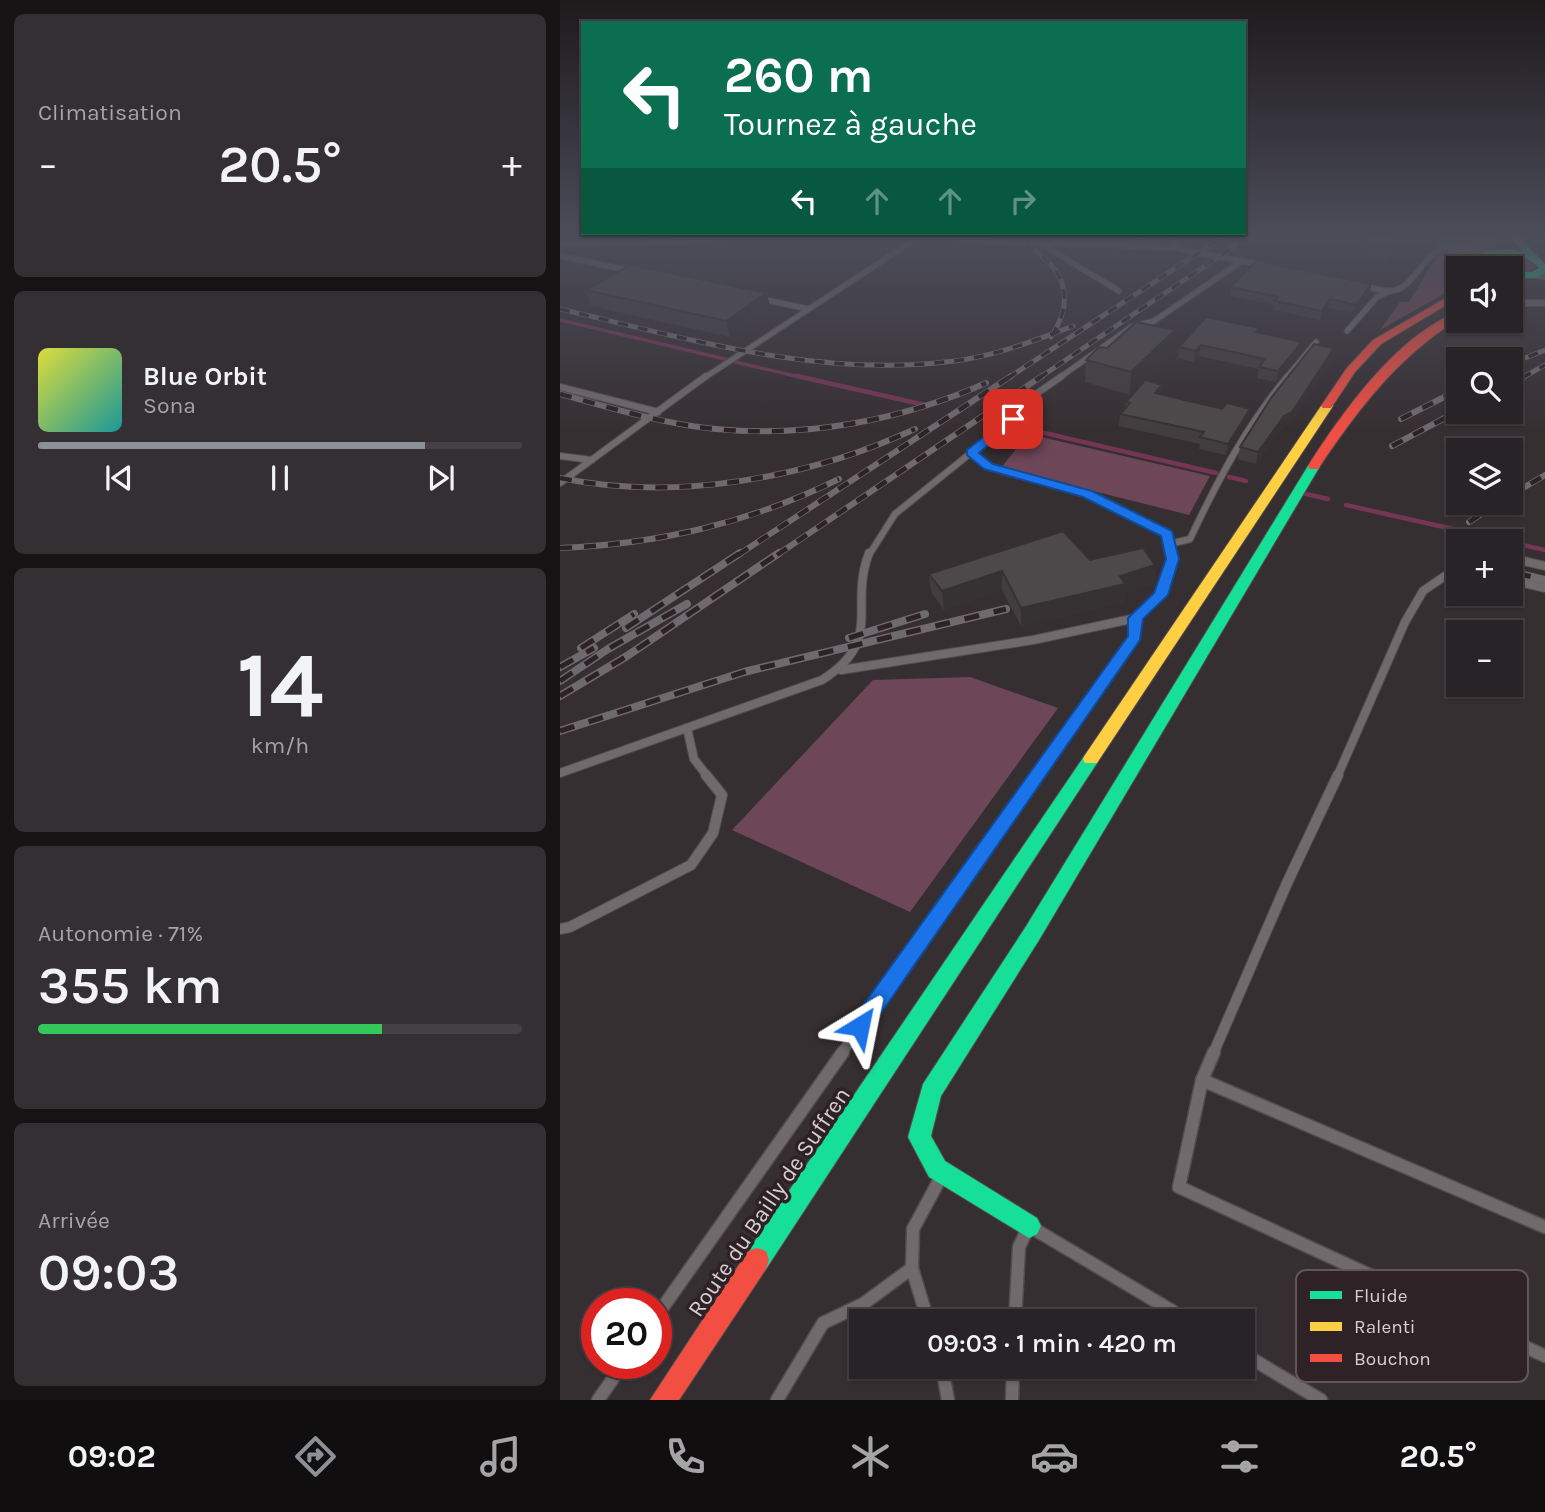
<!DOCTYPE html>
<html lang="fr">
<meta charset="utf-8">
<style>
:root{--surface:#282326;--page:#342f32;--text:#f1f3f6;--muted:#a5a4a7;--line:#444043;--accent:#8c9099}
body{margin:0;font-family:Karla,sans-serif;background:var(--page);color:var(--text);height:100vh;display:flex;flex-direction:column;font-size:26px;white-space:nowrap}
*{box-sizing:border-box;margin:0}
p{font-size:23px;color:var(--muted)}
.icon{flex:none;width:38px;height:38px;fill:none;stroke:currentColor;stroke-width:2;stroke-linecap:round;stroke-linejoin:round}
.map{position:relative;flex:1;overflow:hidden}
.details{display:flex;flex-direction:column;gap:14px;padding:14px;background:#161315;width:560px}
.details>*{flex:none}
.hud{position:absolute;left:21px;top:21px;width:665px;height:214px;border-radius:0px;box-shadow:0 2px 5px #0004,0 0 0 2px var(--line);background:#0b6e4f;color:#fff;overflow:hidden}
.buttons{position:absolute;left:886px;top:256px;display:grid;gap:14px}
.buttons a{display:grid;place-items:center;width:77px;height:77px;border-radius:0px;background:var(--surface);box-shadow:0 2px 5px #0004,0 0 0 2px var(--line);font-size:35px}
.speed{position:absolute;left:21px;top:1288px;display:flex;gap:14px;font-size:35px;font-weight:700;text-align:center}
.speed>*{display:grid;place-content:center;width:91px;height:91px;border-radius:50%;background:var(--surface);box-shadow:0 2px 5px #0004,0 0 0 2px var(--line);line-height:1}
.speed .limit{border:10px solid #d22;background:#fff;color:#111}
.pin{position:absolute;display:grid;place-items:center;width:60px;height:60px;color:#fff;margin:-30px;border-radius:14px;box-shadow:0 4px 10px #0006}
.me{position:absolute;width:77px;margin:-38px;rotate:35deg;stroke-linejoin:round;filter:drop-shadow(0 0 5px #0008)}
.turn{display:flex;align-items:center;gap:24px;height:147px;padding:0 28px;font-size:32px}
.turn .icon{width:91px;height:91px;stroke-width:2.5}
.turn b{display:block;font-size:49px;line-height:60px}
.lanes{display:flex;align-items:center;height:66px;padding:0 28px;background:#0003;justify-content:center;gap:35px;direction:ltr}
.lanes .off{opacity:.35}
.big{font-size:52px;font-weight:600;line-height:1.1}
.details .card{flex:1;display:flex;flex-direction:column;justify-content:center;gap:10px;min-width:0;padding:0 24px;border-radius:10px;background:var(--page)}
.details .dial{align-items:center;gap:0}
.dial b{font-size:91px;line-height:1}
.song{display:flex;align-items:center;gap:21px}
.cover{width:84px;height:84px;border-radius:10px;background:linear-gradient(135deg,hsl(60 70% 55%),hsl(180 70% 35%))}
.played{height:7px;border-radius:4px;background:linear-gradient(90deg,var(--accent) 80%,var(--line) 80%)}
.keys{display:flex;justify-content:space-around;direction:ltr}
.heat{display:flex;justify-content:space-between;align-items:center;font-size:38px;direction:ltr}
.charge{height:10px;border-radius:5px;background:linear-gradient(90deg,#34c759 71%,var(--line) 0)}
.trip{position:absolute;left:289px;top:1309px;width:406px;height:70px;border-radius:0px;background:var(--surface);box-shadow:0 2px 5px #0004,0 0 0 2px var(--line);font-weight:600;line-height:70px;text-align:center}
.dock{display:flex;height:112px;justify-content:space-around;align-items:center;background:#100e0f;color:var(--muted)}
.dock .icon{width:49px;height:49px}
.dock .active{color:var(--accent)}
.dock b{font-size:32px;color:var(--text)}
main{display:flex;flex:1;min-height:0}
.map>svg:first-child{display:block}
.green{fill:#6d4658}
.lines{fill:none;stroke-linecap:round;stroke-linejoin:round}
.stream-far1{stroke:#753655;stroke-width:3.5}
.stream{stroke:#753655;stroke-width:4.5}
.lane-far4-casing{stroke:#524c4f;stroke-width:7}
.lane-far3-casing{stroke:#524c4f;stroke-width:8}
.lane-far2-casing{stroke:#524c4f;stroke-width:10}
.lane-far1-casing{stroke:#524c4f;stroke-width:12}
.lane-casing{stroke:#524c4f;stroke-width:15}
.street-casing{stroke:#524c4f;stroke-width:2}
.fast-casing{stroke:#524c4f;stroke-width:2}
.slow-casing{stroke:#524c4f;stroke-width:2}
.jam-casing{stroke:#524c4f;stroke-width:2}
.lane-far4{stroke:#706a6d;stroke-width:5}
.lane-far3{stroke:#706a6d;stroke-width:6}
.lane-far2{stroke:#706a6d;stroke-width:8}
.lane-far1{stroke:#706a6d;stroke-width:10}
.lane{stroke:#706a6d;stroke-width:12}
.street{fill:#706a6d;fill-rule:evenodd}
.fast{fill:#16e098;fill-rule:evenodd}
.slow{fill:#ffcf43;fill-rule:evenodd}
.jam{fill:#f24e42;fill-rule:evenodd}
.rail-far2-casing{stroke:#6f6a6d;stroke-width:5}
.rail-far1-casing{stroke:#6f6a6d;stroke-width:6}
.rail-casing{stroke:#6f6a6d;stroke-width:8}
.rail-far2{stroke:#2f2227;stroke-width:3.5;stroke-dasharray:10;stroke-linecap:butt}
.rail-far1{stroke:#2f2227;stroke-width:4.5;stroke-dasharray:12;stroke-linecap:butt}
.rail{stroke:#2f2227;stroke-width:5;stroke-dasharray:15;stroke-linecap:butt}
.wall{fill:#423e3f}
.shaded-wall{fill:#363233}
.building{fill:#4d4849;stroke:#363233;stroke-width:2}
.route{fill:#1a73e8;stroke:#114b97;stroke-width:2}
.labels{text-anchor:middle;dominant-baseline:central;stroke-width:7;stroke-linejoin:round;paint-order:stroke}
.street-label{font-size:23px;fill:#d8cfd2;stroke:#2f2227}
.key{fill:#2f2227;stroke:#62565a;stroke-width:2}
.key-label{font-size:19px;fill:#d8cfd2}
</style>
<main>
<section class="details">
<div class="card"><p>Climatisation</p>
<div class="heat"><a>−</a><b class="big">20.5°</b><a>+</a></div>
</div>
<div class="card">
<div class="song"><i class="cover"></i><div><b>Blue Orbit</b><p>Sona</p></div></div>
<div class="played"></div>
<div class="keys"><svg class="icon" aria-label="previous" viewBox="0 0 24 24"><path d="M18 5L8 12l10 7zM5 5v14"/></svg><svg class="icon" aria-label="pause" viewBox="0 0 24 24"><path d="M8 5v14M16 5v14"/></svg><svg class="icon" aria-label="next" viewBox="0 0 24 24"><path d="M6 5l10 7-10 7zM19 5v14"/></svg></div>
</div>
<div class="card dial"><b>14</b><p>km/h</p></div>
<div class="card"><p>Autonomie · 71%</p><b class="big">355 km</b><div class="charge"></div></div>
<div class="card"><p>Arrivée</p><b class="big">09:03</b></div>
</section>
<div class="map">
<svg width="985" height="1400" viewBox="0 0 985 1400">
<rect width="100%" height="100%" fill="#362f32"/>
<g class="green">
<path d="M886,235H940V244C926,252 892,251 886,235Z"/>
<polygon points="887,252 911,259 916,268 898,268 898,286 820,330 840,302 849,302 879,253"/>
<polygon points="956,256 969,260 976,268 960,273 950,272 950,268 938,268 931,261 936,257"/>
<polygon points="468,434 650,476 629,515 441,468"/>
<polygon points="410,677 498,708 350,912 172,830 313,680"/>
</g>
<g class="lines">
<g class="stream-far1">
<polyline points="0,320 165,359"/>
<polyline points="175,362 244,378"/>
</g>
<g class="stream">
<polyline points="237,376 365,405"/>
<polyline points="429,420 656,473"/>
<polyline points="669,477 686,481"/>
<polyline points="746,494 768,499"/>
<polyline points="786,505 946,541"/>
<polyline points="950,542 985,550"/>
</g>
<defs>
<g id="lane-far4">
<polyline points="576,235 593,246"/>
<polyline points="879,235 884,247"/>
<polyline points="0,244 260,237 357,238 615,248 702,265"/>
<polyline points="483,245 559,291"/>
<polyline points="615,248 613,244 618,235"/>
<polyline points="0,256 72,271"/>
<path d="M800,285C809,287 819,290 828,291C853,292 860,257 884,247"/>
<polyline points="198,298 248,309"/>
<polyline points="787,331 817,297 830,291"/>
<polyline points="144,378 357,238"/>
<polyline points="499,378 571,327 594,321 682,261"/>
<polyline points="726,378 756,342"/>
</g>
<g id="lane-far3">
<polyline points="0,387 98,412"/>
<polyline points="411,452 429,467 528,494 608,534 612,555"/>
<polyline points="0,456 32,460"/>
<polyline points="0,483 146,376"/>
<path d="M610,544L630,539C658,480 686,426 728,376"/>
<polyline points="309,555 335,514 453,419 466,401 502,376"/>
</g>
<g id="lane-far2">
<polyline points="950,558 985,566"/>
<polyline points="950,580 985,588"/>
<polyline points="281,670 473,640 576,618 601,595 613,559 612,553"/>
<polyline points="127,728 134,759 148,777"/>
<path d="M0,773L262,680C325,640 288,608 309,553"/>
<polyline points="477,777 575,637 576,618"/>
<polyline points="777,777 845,622 863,591 898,567"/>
</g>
<g id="lane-far1">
<polyline points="0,929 10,927 131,865 153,833 162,795 146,775"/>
<polyline points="281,1054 478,775"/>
<polyline points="653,1054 727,883 778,775"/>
</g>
<g id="lane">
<polyline points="654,1052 642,1080 619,1187 985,1356"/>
<polyline points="642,1080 985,1227"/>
<polyline points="96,1317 283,1052"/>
<polyline points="368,1321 352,1268 353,1229 380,1179"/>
<polyline points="455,1321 459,1247 469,1226 629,1321"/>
<polyline points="682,1353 761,1400"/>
<polyline points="382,1367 388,1400"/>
<polyline points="38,1400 64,1363"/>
<polyline points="217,1400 263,1323 303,1304 352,1268"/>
<polyline points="452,1400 453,1367"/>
</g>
<g id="street">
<polygon points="884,244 935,250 939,253 935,256 908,252 926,259 928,261 923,264 881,249 880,247"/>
<polygon points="974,272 985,274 985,280 971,277 971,273"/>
<rect x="950" y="300" width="35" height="6"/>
</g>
<g id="fast">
<path d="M948,235H957L985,264V273L974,278H950V272H972L979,268C966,254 950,254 931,256L928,261L932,268H923L918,261L925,252L948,249L964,252Z"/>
<polygon points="754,462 760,466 479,940 381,1096 371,1136 385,1161 477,1218 481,1226 477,1234 469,1238 369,1177 348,1137 363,1084 465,928 748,466"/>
<polygon points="531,753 537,755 539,759 537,763 206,1269 197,1272 188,1269 185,1260 188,1251 525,755"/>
</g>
<polygon id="slow" points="767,403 773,406 537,763 525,763 523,759 525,755 761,406"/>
<g id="jam">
<polygon points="898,291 898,298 821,344 795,372 771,408 763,408 761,406 787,368 813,340"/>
<path d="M898,312V319C837,358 798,409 758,469H750L748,466C782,413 837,335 898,312Z"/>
<polygon points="197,1248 206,1251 209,1260 206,1269 119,1400 90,1400 188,1251"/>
</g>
</defs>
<use href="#lane-far4" class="lane-far4-casing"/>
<use href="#lane-far3" class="lane-far3-casing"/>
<use href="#lane-far2" class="lane-far2-casing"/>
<use href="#lane-far1" class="lane-far1-casing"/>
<use href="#lane" class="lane-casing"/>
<use href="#street" class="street-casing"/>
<use href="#fast" class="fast-casing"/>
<use href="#slow" class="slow-casing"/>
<use href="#jam" class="jam-casing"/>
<use href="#lane-far4" class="lane-far4"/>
<use href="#lane-far3" class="lane-far3"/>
<use href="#lane-far2" class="lane-far2"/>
<use href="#lane-far1" class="lane-far1"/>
<use href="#lane" class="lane"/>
<use href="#street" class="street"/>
<use href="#fast" class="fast"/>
<use href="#slow" class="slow"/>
<use href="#jam" class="jam"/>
<defs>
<g id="rail-far2">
<path d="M448,235C494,257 523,288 491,337"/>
<path d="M0,309C125,338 255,377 385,362C430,358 471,342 513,326"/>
<polyline points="950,364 985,350"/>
<polyline points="448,378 666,235"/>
<polyline points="479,378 691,235"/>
<polyline points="962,378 985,365"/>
</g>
<g id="rail-far1">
<polyline points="950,384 965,376"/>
<path d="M0,394C51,408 103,424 156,429C248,438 342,420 426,383"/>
<polyline points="841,419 898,390"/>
<polyline points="832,446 898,411"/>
<path d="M0,478C116,502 249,478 355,429"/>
<polyline points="950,496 985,475"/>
<polyline points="909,522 941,502"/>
<path d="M0,548C99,544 189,523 279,479"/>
<polyline points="178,555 451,376"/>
<polyline points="217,555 482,376"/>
</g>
<g id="rail">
<polyline points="956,573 985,580"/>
<polyline points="66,628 180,553"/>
<polyline points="289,638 365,614"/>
<polyline points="21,648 74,614"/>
<polyline points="0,667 34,648"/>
<polyline points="0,681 48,649 127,604"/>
<polyline points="0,696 67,656 219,553"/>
<polyline points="0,731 184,672 446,609"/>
</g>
</defs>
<use href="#rail-far2" class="rail-far2-casing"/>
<use href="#rail-far1" class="rail-far1-casing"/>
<use href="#rail" class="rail-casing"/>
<use href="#rail-far2" class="rail-far2"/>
<use href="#rail-far1" class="rail-far1"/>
<use href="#rail" class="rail"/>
</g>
<g class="wall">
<polygon points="844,235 827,260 800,255 803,243"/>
<polygon points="811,284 810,292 794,313 768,308 760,320 714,310 714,305 670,296 671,287"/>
<polygon points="26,290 207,293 210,309 170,337 31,306"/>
<polygon points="698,332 742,342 740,353 716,382 697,378 699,369 639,356 634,362 618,358 619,347"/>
<polygon points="547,348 613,352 570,395 525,382 526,360"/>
<polygon points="774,348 772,360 730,424 722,428 696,464 678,459 680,447"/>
<polygon points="602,385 602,395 662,409 690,409 688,420 666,455 639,449 640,444 559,426 560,414 565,409 566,402"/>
<polygon points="530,560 595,565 594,584 564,593 563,602 461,626 442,590 384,610 371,592 369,574"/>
</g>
<g class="shaded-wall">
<polygon points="839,235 844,235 827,260 829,248"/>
<polygon points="811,284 810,292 794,313 796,305"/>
<polygon points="207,293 210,309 170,337 166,321"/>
<polygon points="770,299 768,308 760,320 762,311"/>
<polygon points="615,330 613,352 570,395 571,372"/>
<polygon points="742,342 740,353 716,382 718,371"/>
<polygon points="641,345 639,356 634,362 635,351"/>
<polygon points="774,348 772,360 730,424 722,428 696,464 698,452"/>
<polygon points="602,385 602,396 595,393"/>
<polygon points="690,409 688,420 666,455 668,444"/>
<polygon points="595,565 594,584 564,593 563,602 461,626 461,608 560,576"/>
<polygon points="442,571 442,590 384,610 382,591"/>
</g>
<g class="building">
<polygon points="809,235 839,235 829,248 803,243"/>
<polygon points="696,261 811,284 796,305 770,299 762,311 715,301 718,297 671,287"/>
<polygon points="71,265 207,293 166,321 26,290"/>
<polygon points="646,317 699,328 696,332 742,342 718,371 699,367 705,359 641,345 635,351 619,347"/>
<polygon points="576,322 615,330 571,372 526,360 539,347 547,348"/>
<polygon points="754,344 774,348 732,412 724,416 698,452 680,447 711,398"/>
<polygon points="585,380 602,385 595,393 662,409 667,403 690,409 668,444 640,437 644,432 560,414 570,403 566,402"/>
<polygon points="503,531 530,560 583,548 595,565 560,576 565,584 461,608 442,571 382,591 369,574"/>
</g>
<linearGradient id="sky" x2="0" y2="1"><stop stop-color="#1e1a1c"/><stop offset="0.55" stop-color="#4c4d5a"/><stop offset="1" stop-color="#4c4d5a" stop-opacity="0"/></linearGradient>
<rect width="985" height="431" fill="url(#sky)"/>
<polygon class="route" points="449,417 459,419 419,453 433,464 532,491 612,531 619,559 608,595 583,619 580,640 308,1032 300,1035 293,1032 290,1026 293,1019 568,636 568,618 594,593 606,559 601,536 523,497 424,469 407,455 407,450"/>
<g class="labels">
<g class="street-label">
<text transform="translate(209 1202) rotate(-56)">Route du Bailly de Suffren</text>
</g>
</g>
<rect x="736" y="1270" width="232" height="112" rx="10" class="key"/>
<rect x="750" y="1291" width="32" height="8" fill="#16e098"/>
<rect x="750" y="1322" width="32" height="9" fill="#ffcf43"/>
<rect x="750" y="1354" width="32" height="8" fill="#f24e42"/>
<g class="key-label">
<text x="794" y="1302">Fluide</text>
<text x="794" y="1333">Ralenti</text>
<text x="794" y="1365">Bouchon</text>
</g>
</svg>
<div class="buttons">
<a><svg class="icon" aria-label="sound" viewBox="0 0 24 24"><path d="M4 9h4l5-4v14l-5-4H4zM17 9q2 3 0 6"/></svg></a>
<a><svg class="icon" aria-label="search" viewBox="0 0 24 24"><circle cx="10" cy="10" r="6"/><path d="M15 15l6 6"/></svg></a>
<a><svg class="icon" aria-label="layers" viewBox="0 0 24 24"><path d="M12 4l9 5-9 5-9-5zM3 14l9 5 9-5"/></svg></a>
<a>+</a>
<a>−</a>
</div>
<div class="speed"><div class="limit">20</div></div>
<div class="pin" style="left:453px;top:419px;background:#d93025"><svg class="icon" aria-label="arrive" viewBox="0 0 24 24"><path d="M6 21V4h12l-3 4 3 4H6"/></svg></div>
<svg class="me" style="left:300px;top:1026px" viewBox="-20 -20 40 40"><path d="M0-17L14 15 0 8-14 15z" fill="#1a73e8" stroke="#fff" stroke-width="4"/></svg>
<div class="trip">09:03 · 1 min · 420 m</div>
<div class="hud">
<div class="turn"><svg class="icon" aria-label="left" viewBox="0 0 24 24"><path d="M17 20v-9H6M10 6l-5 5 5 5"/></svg><div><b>260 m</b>Tournez à gauche</div></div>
<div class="lanes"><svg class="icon" aria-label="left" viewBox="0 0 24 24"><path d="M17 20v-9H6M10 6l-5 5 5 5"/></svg><svg class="icon off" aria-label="ahead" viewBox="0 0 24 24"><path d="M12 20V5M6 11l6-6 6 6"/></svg><svg class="icon off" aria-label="ahead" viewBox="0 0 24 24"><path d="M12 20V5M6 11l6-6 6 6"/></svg><svg class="icon off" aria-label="right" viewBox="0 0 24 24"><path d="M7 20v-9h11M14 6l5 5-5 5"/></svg></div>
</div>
</div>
</main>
<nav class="dock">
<b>09:02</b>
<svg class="icon active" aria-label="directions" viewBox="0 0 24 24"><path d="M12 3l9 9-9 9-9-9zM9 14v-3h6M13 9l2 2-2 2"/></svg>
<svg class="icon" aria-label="music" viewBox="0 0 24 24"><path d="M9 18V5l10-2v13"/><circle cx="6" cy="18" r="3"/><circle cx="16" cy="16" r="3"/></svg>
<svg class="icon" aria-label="phone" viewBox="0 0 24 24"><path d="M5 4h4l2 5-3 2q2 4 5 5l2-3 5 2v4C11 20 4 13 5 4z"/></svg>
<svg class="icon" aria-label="climate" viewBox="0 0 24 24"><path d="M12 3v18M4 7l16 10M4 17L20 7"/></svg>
<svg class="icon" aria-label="car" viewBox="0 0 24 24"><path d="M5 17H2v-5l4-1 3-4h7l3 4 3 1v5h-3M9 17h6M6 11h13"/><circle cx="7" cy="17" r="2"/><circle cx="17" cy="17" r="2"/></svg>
<svg class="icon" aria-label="filters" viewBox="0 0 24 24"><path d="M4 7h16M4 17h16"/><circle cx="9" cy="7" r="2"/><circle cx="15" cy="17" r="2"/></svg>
<b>20.5°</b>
</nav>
